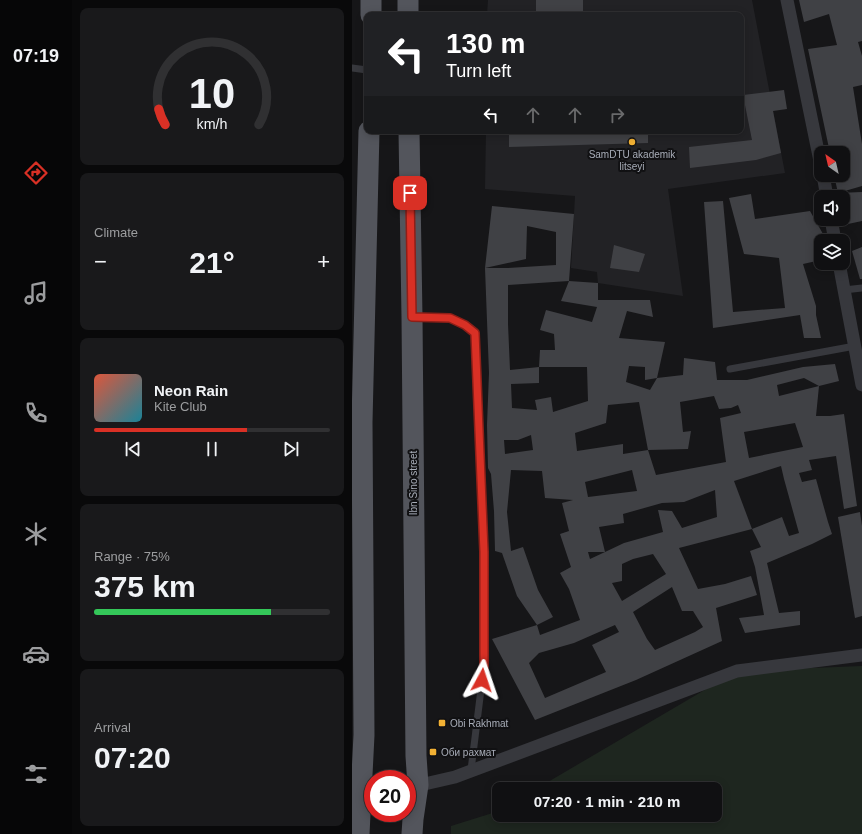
<!DOCTYPE html>
<meta charset="utf-8">
<style>
:root{--surface:#101012;--page:#19191b;--text:#f1f3f6;--muted:#9c9d9f;--line:#303032;--accent:#d93025}
body{margin:0;font-family:Helvetica,sans-serif;background:var(--page);color:var(--text);height:100vh;display:flex;flex-direction:column;font-size:15px;white-space:nowrap}
*{box-sizing:border-box;margin:0}
p{font-size:13px;color:var(--muted)}
.icon{flex:none;width:22px;height:22px;fill:none;stroke:currentColor;stroke-width:2;stroke-linecap:round;stroke-linejoin:round}
.map{position:relative;flex:1;overflow:hidden}
.side{display:flex;flex-direction:column;gap:8px;padding:8px;background:#09090a;width:280px}
.side>*{flex:none}
.hud{position:absolute;left:12px;top:12px;width:380px;height:122px;border-radius:8px;box-shadow:0 2px 10px #0003,0 0 0 1px var(--line);background:#202124;color:#fff;overflow:hidden}
.needle{width:26px;rotate:326deg}
.tools{position:absolute;left:462px;top:146px;display:grid;gap:8px}
.tools a{display:grid;place-items:center;width:36px;height:36px;border-radius:8px;background:var(--surface);box-shadow:0 2px 10px #0003,0 0 0 1px var(--line);font-size:20px}
.speed{position:absolute;left:12px;top:770px;display:flex;gap:8px;font-size:20px;font-weight:700;text-align:center}
.speed>*{display:grid;place-content:center;width:52px;height:52px;border-radius:50%;background:var(--surface);box-shadow:0 2px 10px #0003,0 0 0 1px var(--line);line-height:1}
.speed .limit{border:6px solid #d22;background:#fff;color:#111}
.pin{position:absolute;display:grid;place-items:center;width:34px;height:34px;color:#fff;margin:-17px;border-radius:8px;box-shadow:0 2px 6px #0006}
.me{position:absolute;width:44px;margin:-22px;rotate:5deg;stroke-linejoin:round;filter:drop-shadow(0 0 3px #0008)}
.turn{display:flex;align-items:center;gap:14px;height:84px;padding:0 16px;font-size:18px}
.turn .icon{width:52px;height:52px;stroke-width:2.5}
.turn b{display:block;font-size:28px;line-height:34px}
.lanes{display:flex;align-items:center;height:38px;padding:0 16px;background:#0003;justify-content:center;gap:20px;direction:ltr}
.lanes .off{opacity:.35}
.big{font-size:30px;font-weight:600;line-height:1.1}
.side .widget{flex:1;display:flex;flex-direction:column;justify-content:center;gap:6px;min-width:0;padding:0 14px;border-radius:8px;background:var(--page)}
.side .dial{align-items:center;gap:0}
.dial svg{height:104px;overflow:visible;fill:none;stroke:var(--line);stroke-width:7;stroke-linecap:round;text-anchor:middle}
.dial text{fill:var(--text);stroke:none}
.song{display:flex;align-items:center;gap:12px}
.cover{width:48px;height:48px;border-radius:6px;background:linear-gradient(135deg,hsl(10 70% 55%),hsl(190 70% 35%))}
.played{height:4px;border-radius:2px;background:linear-gradient(90deg,var(--accent) 65%,var(--line) 65%)}
.keys{display:flex;justify-content:space-around;direction:ltr}
.heat{display:flex;justify-content:space-between;align-items:center;font-size:22px;direction:ltr}
.charge{height:6px;border-radius:3px;background:linear-gradient(90deg,#34c759 75%,var(--line) 0)}
.trip{position:absolute;left:140px;top:782px;width:230px;height:40px;border-radius:8px;background:var(--surface);box-shadow:0 2px 10px #0003,0 0 0 1px var(--line);font-weight:600;line-height:40px;text-align:center}
main{display:flex;flex:1;min-height:0}
.tabs{display:flex;flex-direction:column;width:72px;justify-content:space-around;align-items:center;background:#060607;color:var(--muted)}
.tabs .icon{width:28px;height:28px}
.tabs .current{color:var(--accent)}
.tabs b{font-size:18px;color:var(--text)}
.map>svg:first-child{display:block}
.built{fill:#222225}
.green{fill:#1e261f}
.building{fill:#404145;fill-rule:evenodd}
.lines{fill:none;stroke-linecap:round;stroke-linejoin:round}
.service{stroke:#37383d;stroke-width:7}
.minor{stroke:#37383d;stroke-width:13}
.primary{stroke:#53555c;stroke-width:21}
.route-casing{stroke:#8d1f18;stroke-width:10}
.route{stroke:#d93025;stroke-width:7}
.poi-dot{fill:#f2b134;stroke:#111113;stroke-width:1.5}
.labels{text-anchor:middle;dominant-baseline:central;stroke-width:4;stroke-linejoin:round;paint-order:stroke}
.poi-label{font-size:10px;fill:#a8adb8;stroke:#111113;text-anchor:start}
.street-label{font-size:10px;fill:#a8adb8;stroke:#111113}
</style>
<main>
<nav class="tabs">
<b>07:19</b>
<svg class="icon current" aria-label="directions" viewBox="0 0 24 24"><path d="M12 3l9 9-9 9-9-9zM9 14v-3h6M13 9l2 2-2 2"/></svg>
<svg class="icon" aria-label="music" viewBox="0 0 24 24"><path d="M9 18V5l10-2v13"/><circle cx="6" cy="18" r="3"/><circle cx="16" cy="16" r="3"/></svg>
<svg class="icon" aria-label="phone" viewBox="0 0 24 24"><path d="M5 4h4l2 5-3 2q2 4 5 5l2-3 5 2v4C11 20 4 13 5 4z"/></svg>
<svg class="icon" aria-label="climate" viewBox="0 0 24 24"><path d="M12 3v18M4 7l16 10M4 17L20 7"/></svg>
<svg class="icon" aria-label="car" viewBox="0 0 24 24"><path d="M5 17H2v-5l4-1 3-4h7l3 4 3 1v5h-3M9 17h6M6 11h13"/><circle cx="7" cy="17" r="2"/><circle cx="17" cy="17" r="2"/></svg>
<svg class="icon" aria-label="filters" viewBox="0 0 24 24"><path d="M4 7h16M4 17h16"/><circle cx="9" cy="7" r="2"/><circle cx="15" cy="17" r="2"/></svg>
</nav>
<section class="side">
<div class="widget dial"><svg viewBox="0 0 100 80">
<path d="M14 69A42 42 0 1 1 86 69"/>
<path d="M14 69A42 42 0 0 1 9 57" stroke="#d93025"/>
<text x="50" y="56" font-size="32" font-weight="700">10</text>
<text x="50" y="72" font-size="11">km/h</text>
</svg></div>
<div class="widget"><p>Climate</p>
<div class="heat"><a>−</a><b class="big">21°</b><a>+</a></div>
</div>
<div class="widget">
<div class="song"><i class="cover"></i><div><b>Neon Rain</b><p>Kite Club</p></div></div>
<div class="played"></div>
<div class="keys"><svg class="icon" aria-label="previous" viewBox="0 0 24 24"><path d="M18 5L8 12l10 7zM5 5v14"/></svg><svg class="icon" aria-label="pause" viewBox="0 0 24 24"><path d="M8 5v14M16 5v14"/></svg><svg class="icon" aria-label="next" viewBox="0 0 24 24"><path d="M6 5l10 7-10 7zM19 5v14"/></svg></div>
</div>
<div class="widget"><p>Range · 75%</p><b class="big">375 km</b><div class="charge"></div></div>
<div class="widget"><p>Arrival</p><b class="big">07:20</b></div>
</section>
<div class="map">
<svg width="510" height="834" viewBox="0 0 510 834">
<rect width="100%" height="100%" fill="#161618"/>
<polygon class="built" points="136,0 400,0 433,173 316,189 331,296 246,283 245,272 219,268 223,196 133,189 134,131 389,131 389,15 135,15"/>
<polygon class="green" points="510,666 510,834 99,834 99,826 147,811 147,815 363,815 363,789 184,789 385,671"/>
<g class="building">
<rect x="184" y="0" width="47" height="15"/>
<polygon points="447,0 510,0 510,41 506,42 510,56 510,85 501,87 510,144 510,186 486,193 482,175 491,175 491,153 478,153 456,49 485,45 477,14 452,22"/>
<polygon points="432,90 435,109 421,111 429,153 404,160 338,168 337,147 400,140 391,95"/>
<polygon points="157,131 296,131 296,143 157,147"/>
<polygon points="510,192 510,221 496,224 491,209 491,197 487,197 486,193"/>
<polygon points="399,194 403,219 458,211 475,241 469,241 469,260 451,264 464,306 464,315 469,338 452,338 448,315 361,328 352,202 371,201 381,312 433,308 427,258 392,254 377,198"/>
<path d="M140,206L222,214L217,281L156,285V324L158,370L187,367V383L159,384L160,408L185,410L183,400L199,397L201,412L236,401L235,367H187L188,350H203L202,334L188,330L194,310L240,322L245,307L209,301L217,281L246,283V300H298L301,317L275,311L267,338L313,342L305,378L293,380V367L277,366L274,382L298,390L305,378L331,375L332,358L363,362L365,380H395L451,367L483,364L487,381L467,386L464,416H478L492,414L505,506L492,509L484,456L457,460L460,470L447,473L450,482L464,479L476,522L480,534L460,544L415,563L427,613L448,611V625L393,633L387,618L412,615L403,567L398,551L409,547L400,529L430,517L437,536L447,533L432,479L429,466L382,481L400,529L327,548L346,589L373,584L399,576L405,595L364,608L370,641L284,680L183,720L140,639L185,625L165,596L150,553L143,551L142,511L139,474L136,468L135,425L137,373L133,268H156L204,265V232L175,226L174,259L133,268ZM452,378L467,386L427,396L425,385ZM362,396L367,409L379,408L386,405L389,413L368,418L374,462L304,475L296,450L336,449L339,431L331,432L328,402ZM287,402L296,450L271,454V444L225,451L223,433L254,423L256,405ZM443,423L451,447L397,458L392,432ZM179,435L181,450L153,454L152,440H166ZM159,470L190,471L193,498L221,500L210,503L217,531L208,534L219,567L208,573L217,589L228,620L188,635L185,625L201,617L186,590L171,547L159,551L155,512ZM280,470L285,491L236,497L233,482ZM363,490L365,517L330,528L320,511L306,510L311,532L272,543L253,552L247,527L272,523L271,514L310,503L332,502ZM236,552H253L238,559ZM301,554L314,574L270,601L260,583L270,581V564L281,559ZM320,587L330,611H341L351,627L343,632L303,650L295,639L281,612ZM263,625L267,632L240,645L254,672L193,698L177,663L187,653L222,643Z"/>
<polygon points="262,245 293,254 287,272 258,268"/>
<polygon points="510,247 510,279 508,279 500,251"/>
<polygon points="508,512 510,526 510,616 503,618 486,517"/>
</g>
<g class="lines">
<g class="service">
<polyline points="0,68 15,70"/>
<polyline points="492,290 510,288"/>
<polyline points="62,317 98,318 113,325 123,333 132,552 132,665 119,770"/>
<polyline points="378,369 503,346"/>
</g>
<g class="minor">
<polyline points="435,0 469,166"/>
<polyline points="471,175 475,197"/>
<polyline points="479,219 483,241"/>
<polyline points="487,263 510,385"/>
<polyline points="55,788 103,777 385,671 510,655"/>
</g>
<g class="primary">
<polyline points="19,15 19,0"/>
<polyline points="56,15 56,0"/>
<polyline points="57,131 60,317 64,756 66,785 61,819 60,834"/>
<polyline points="7,834 12,735 10,422 17,131"/>
</g>
</g>
<g class="lines">
<defs>
<polyline id="route" points="58,193 60,317 98,318 113,325 123,333 132,552 132,665 130,680"/>
</defs>
<use href="#route" class="route-casing"/>
<use href="#route" class="route"/>
</g>
<g class="poi-dot">
<circle cx="280" cy="142" r="4"/>
<rect x="86" y="719" width="8" height="8" rx="2"/>
<rect x="77" y="748" width="8" height="8" rx="2"/>
</g>
<g class="labels">
<g class="poi-label">
<text x="280" y="154" text-anchor="middle">SamDTU akademik<tspan x="280" dy="12">litseyi</tspan></text>
<text x="98" y="723">Obi Rakhmat</text>
<text x="89" y="752">Оби рахмат</text>
</g>
<g class="street-label">
<text transform="translate(61 483) rotate(-90)">Ibn Sino street</text>
</g>
</g>
</svg>
<div class="tools">
<a><svg class="needle" viewBox="-14 -14 28 28"><path d="M0-13l5 13h-10z" fill="#e53935"/><path d="M0 13l5-13h-10z" fill="#9c9d9f"/></svg></a>
<a><svg class="icon" aria-label="sound" viewBox="0 0 24 24"><path d="M4 9h4l5-4v14l-5-4H4zM17 9q2 3 0 6"/></svg></a>
<a><svg class="icon" aria-label="layers" viewBox="0 0 24 24"><path d="M12 4l9 5-9 5-9-5zM3 14l9 5 9-5"/></svg></a>
</div>
<div class="speed"><div class="limit">20</div></div>
<div class="pin" style="left:58px;top:193px;background:#d93025"><svg class="icon" aria-label="arrive" viewBox="0 0 24 24"><path d="M6 21V4h12l-3 4 3 4H6"/></svg></div>
<svg class="me" style="left:130px;top:680px" viewBox="-20 -20 40 40"><path d="M0-17L14 15 0 8-14 15z" fill="#d93025" stroke="#fff" stroke-width="4"/></svg>
<div class="trip">07:20 · 1 min · 210 m</div>
<div class="hud">
<div class="turn"><svg class="icon" aria-label="left" viewBox="0 0 24 24"><path d="M17 20v-9H6M10 6l-5 5 5 5"/></svg><div><b>130 m</b>Turn left</div></div>
<div class="lanes"><svg class="icon" aria-label="left" viewBox="0 0 24 24"><path d="M17 20v-9H6M10 6l-5 5 5 5"/></svg><svg class="icon off" aria-label="ahead" viewBox="0 0 24 24"><path d="M12 20V5M6 11l6-6 6 6"/></svg><svg class="icon off" aria-label="ahead" viewBox="0 0 24 24"><path d="M12 20V5M6 11l6-6 6 6"/></svg><svg class="icon off" aria-label="right" viewBox="0 0 24 24"><path d="M7 20v-9h11M14 6l5 5-5 5"/></svg></div>
</div>
</div>
</main>
